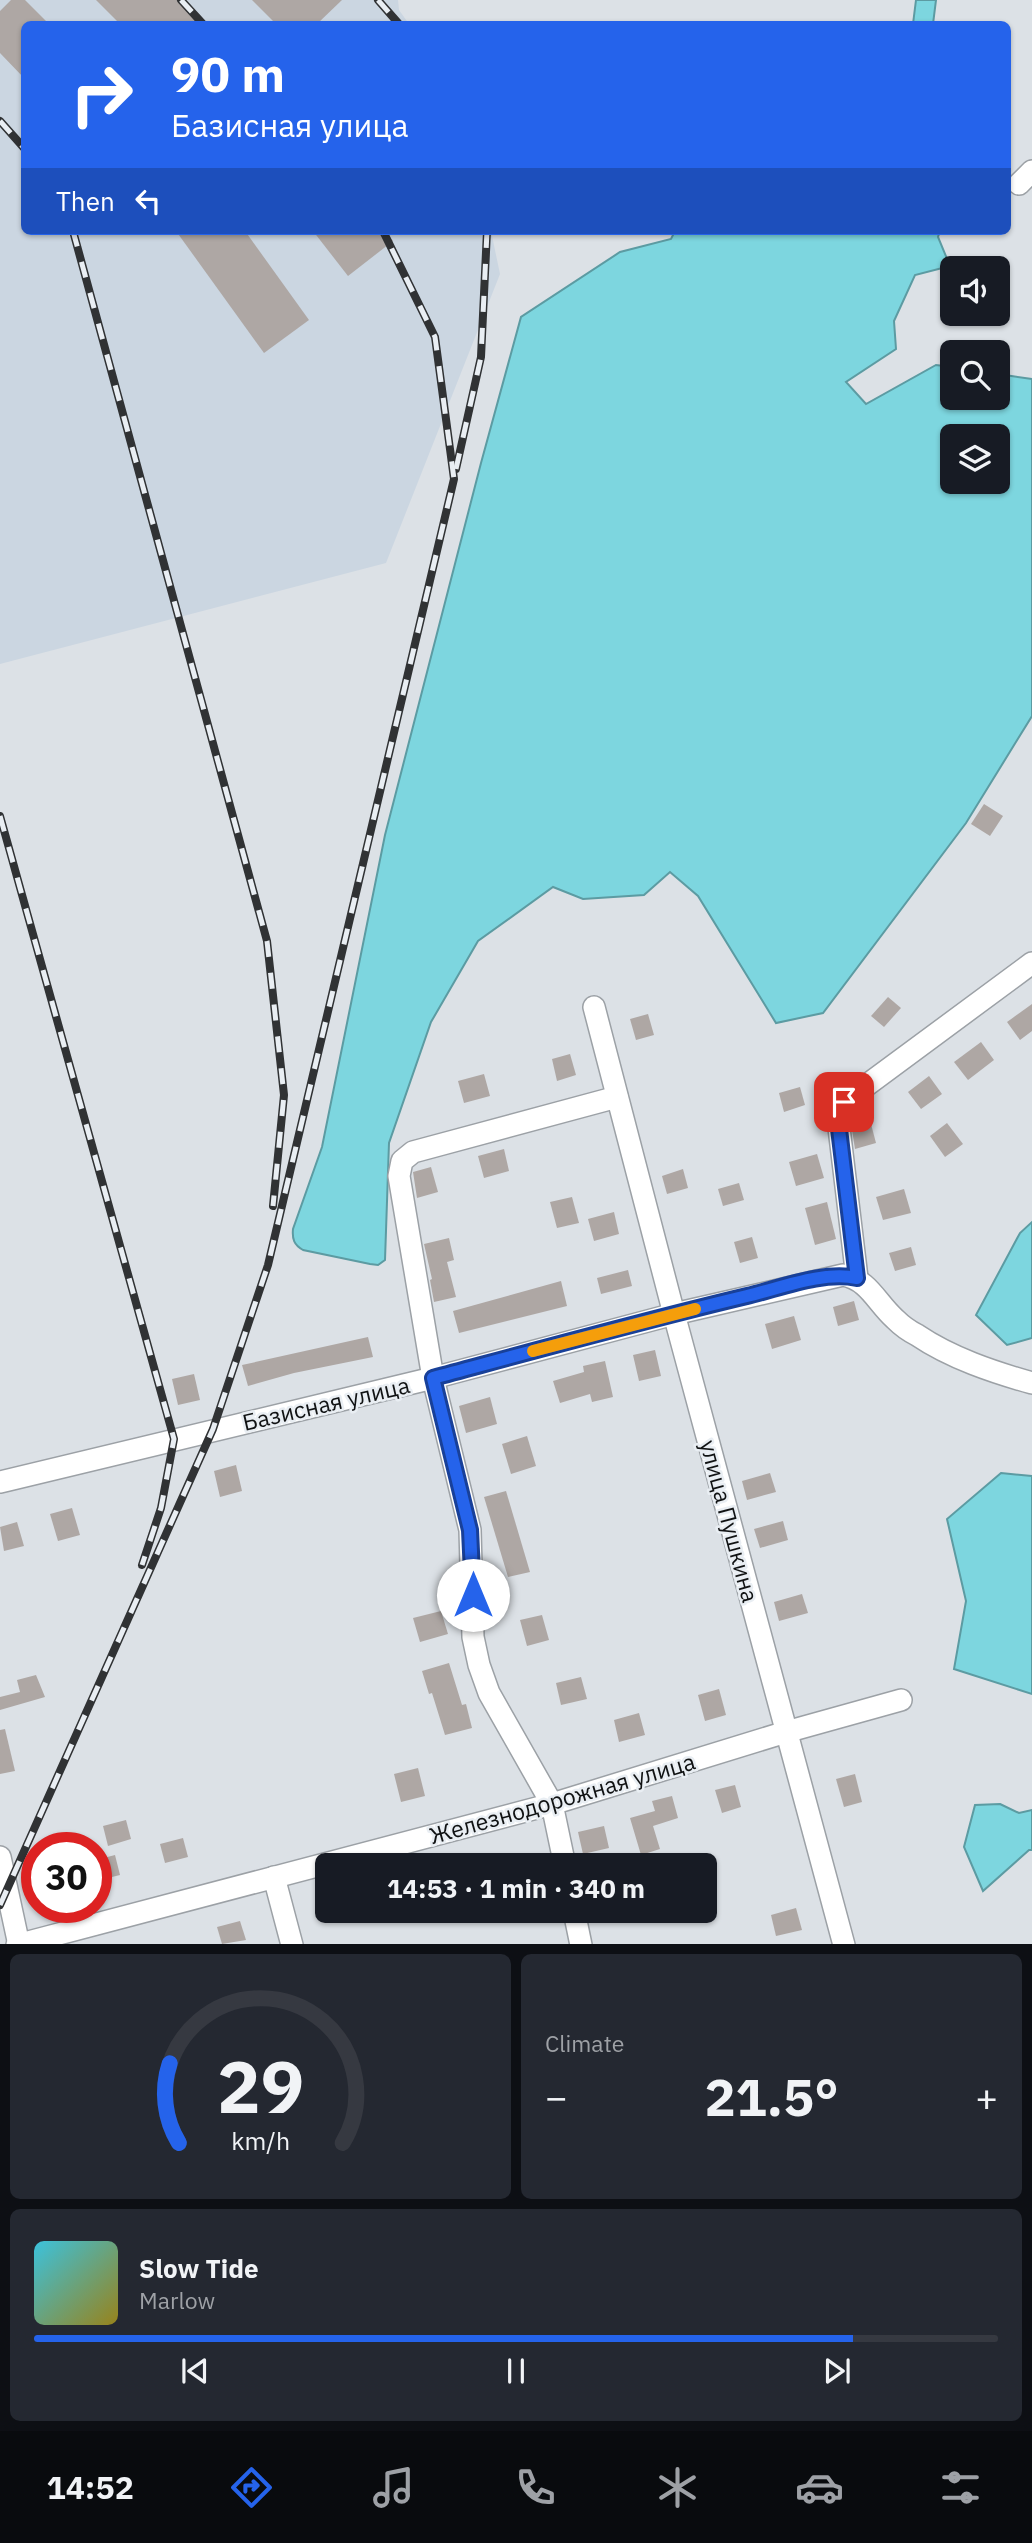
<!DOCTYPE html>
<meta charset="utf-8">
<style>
:root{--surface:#171b24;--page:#242831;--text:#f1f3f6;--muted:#9ea1a6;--line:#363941;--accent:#2563eb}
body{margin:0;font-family:"IBM Plex Sans",sans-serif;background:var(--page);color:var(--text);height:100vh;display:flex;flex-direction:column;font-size:26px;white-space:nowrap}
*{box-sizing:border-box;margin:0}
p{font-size:23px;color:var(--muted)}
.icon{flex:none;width:38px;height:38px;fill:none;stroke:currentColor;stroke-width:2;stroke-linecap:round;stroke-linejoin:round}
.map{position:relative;height:1944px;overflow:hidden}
.details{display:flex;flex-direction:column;gap:10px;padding:10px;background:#0d0f14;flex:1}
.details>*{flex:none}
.top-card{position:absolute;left:21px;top:21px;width:990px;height:214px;border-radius:10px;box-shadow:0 2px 5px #0004;background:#2563eb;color:#fff;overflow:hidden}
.fabs{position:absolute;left:940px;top:256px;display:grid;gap:14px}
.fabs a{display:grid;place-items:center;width:70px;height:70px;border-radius:10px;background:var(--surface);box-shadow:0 2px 5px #0004;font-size:35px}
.speed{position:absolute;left:21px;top:1832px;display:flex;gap:14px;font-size:35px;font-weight:700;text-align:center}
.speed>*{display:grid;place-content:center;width:91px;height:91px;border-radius:50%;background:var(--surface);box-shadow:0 2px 5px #0004;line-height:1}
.speed .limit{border:10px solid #d22;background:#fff;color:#111}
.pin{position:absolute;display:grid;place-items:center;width:60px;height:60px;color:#fff;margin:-30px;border-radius:14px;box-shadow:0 4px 10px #0006}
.me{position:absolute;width:77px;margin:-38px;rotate:0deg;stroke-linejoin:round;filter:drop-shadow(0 0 5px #0008)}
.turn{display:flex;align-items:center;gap:24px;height:147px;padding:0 35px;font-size:32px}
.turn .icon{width:91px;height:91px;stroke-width:2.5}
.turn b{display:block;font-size:49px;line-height:60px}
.then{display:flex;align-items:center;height:66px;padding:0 35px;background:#0003;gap:14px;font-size:26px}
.big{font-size:52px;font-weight:700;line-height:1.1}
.details .card{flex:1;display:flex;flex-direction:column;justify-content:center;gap:10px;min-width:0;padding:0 24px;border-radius:10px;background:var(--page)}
.details .dial{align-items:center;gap:0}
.dial svg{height:182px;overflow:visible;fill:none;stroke:var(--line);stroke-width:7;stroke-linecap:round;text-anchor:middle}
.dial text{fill:var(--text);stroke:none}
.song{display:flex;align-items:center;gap:21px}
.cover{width:84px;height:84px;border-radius:10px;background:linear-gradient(135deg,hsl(190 70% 55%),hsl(50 70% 35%))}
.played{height:7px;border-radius:4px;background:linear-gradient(90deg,var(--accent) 85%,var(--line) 85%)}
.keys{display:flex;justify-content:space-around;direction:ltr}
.heat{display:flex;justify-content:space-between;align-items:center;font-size:38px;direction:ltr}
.details .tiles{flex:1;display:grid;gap:10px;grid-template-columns:1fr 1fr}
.card:last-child{grid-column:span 2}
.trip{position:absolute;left:315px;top:1853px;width:402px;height:70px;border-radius:10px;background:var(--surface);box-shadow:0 2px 5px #0004;font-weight:700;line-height:70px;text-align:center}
.tab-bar{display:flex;height:112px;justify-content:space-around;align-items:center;background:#090b0e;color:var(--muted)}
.tab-bar .icon{width:49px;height:49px}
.tab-bar .on{color:var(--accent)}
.tab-bar b{font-size:32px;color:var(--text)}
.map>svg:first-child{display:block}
.built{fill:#cbd6e1}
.water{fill:#7dd6df;stroke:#5c9ba2;stroke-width:2;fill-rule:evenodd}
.building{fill:#aea7a4}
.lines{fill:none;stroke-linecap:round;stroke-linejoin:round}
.minor-casing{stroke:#9ca1a6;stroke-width:24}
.minor{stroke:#fff;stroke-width:21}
.rail-casing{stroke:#303234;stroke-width:8}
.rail{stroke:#e9eef3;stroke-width:5;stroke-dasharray:16;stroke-linecap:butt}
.route-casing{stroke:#184099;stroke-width:18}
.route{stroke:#2563eb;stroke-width:12}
.slow{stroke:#f59e0b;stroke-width:12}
.labels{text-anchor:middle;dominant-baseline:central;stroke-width:5;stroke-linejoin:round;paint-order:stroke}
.street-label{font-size:23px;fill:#101213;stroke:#e9eef3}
</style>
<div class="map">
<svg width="1032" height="1945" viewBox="0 0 1032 1945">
<rect width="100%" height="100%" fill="#dce1e6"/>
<polygon class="built" points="0,0 398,0 399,10 409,24 24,24 24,231 491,231 500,274 386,563 0,664"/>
<g class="water">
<polygon points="916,0 936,0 933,24 913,24"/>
<path d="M675,231H940L938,237L950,266L915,275L894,321L896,349L846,382L866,404L936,365L952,367V397H998V374L1032,379V716L966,823L823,1013L776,1023L698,896L670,872L644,895L583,899L553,887L478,941L431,1022L389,1143L385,1260L378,1265L370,1264L303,1250C294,1245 292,1239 293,1229L322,1147L385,835L481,463L521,317L620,252L671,239ZM952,436H998V481H952Z"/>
<polygon points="1032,1222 1032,1338 1007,1345 976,1315 1020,1233"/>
<polygon points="1001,1473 1032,1476 1032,1694 954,1669 966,1601 947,1519"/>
<polygon points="1000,1804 1019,1813 1032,1810 1032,1850 1029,1850 983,1891 964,1847 975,1805"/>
</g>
<g class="building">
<polygon points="11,0 25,0 49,24 24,24 24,78 0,53 0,11"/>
<polygon points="96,0 182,0 206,24 120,24"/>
<polygon points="252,0 342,0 317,24 276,24"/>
<polygon points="176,231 245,231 309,320 264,353"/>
<polygon points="313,231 385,231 393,241 348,276"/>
<polygon points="984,804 1003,816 990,836 971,824"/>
<polygon points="888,997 901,1008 884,1027 871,1016"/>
<polygon points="1032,1004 1032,1031 1020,1040 1007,1022"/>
<polygon points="648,1014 654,1035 636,1040 630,1019"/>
<polygon points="981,1042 994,1060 968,1080 954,1062"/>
<polygon points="570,1054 576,1075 557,1081 552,1059"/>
<polygon points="484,1074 490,1096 464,1103 458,1081"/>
<polygon points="929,1076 942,1094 921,1109 908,1092"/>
<polygon points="800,1087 805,1105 784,1112 779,1093"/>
<polygon points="947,1123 963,1144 945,1157 930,1136"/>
<polygon points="871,1124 876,1143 855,1149 852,1130"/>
<polygon points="504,1149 509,1171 484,1178 478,1156"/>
<polygon points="817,1154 824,1178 796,1186 789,1162"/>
<polygon points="431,1167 438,1192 417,1198 413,1172"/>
<polygon points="683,1169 688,1188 667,1194 662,1176"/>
<polygon points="739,1183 744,1200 723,1206 718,1189"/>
<polygon points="904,1189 911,1213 883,1220 876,1197"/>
<polygon points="572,1197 579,1223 557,1228 550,1202"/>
<polygon points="827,1202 836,1239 815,1245 805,1208"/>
<polygon points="614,1212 619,1234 594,1241 588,1219"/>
<polygon points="752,1237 758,1258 740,1263 734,1242"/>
<polygon points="449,1238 454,1260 447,1262 456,1297 434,1302 430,1280 432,1279 424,1244"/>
<polygon points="911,1247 916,1265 895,1271 889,1253"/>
<polygon points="628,1270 632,1286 601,1294 597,1278"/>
<polygon points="561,1281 567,1306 459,1333 453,1311"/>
<polygon points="854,1301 859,1320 838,1326 833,1307"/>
<polygon points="794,1316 801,1340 772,1349 765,1324"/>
<polygon points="368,1337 373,1357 294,1373 248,1386 242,1365"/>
<polygon points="655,1350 661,1376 639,1381 633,1355"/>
<polygon points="605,1361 613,1397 592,1402 590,1394 560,1403 553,1381 584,1372 583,1366"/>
<polygon points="194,1374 200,1400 178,1405 172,1379"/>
<polygon points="490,1397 497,1424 466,1433 459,1406"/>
<polygon points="527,1436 536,1466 511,1474 502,1444"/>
<polygon points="236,1465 242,1491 220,1497 214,1471"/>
<polygon points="770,1473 776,1492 747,1500 742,1481"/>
<polygon points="506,1491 530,1572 508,1577 484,1497"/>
<polygon points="72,1508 80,1535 58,1541 50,1514"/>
<polygon points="783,1521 788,1540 760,1548 754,1529"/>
<polygon points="17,1522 24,1546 4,1551 0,1527"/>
<polygon points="802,1594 808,1613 779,1621 774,1602"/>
<polygon points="441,1611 448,1634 420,1642 413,1618"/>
<polygon points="542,1615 549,1640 527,1646 520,1620"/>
<polygon points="449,1663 462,1705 466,1704 472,1728 445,1735 432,1693 429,1694 422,1671"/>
<polygon points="36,1675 45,1697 0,1710 0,1697 20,1692 17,1680"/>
<polygon points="581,1677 587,1699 561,1705 556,1683"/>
<polygon points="719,1689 726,1715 705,1721 698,1695"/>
<polygon points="639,1713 645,1735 619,1742 614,1720"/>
<polygon points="5,1729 15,1771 0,1774 0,1730"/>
<polygon points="418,1768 425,1796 401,1802 394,1774"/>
<polygon points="855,1774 862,1802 844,1807 836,1779"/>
<polygon points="735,1785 741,1807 722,1813 715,1790"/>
<polygon points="672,1796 678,1818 653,1826 660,1849 641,1855 630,1818 655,1811 652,1801"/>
<polygon points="126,1820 131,1839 108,1846 103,1826"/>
<polygon points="604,1826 609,1848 583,1854 578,1832"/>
<polygon points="183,1838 188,1857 165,1863 160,1844"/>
<polygon points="115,1855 120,1875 96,1881 96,1860"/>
<polygon points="796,1908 802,1930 776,1936 771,1915"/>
<polygon points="240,1921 246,1940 222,1944 217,1927"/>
</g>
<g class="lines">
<defs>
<g id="minor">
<polyline points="1019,184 1032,171"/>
<polyline points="594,1007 674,1314 844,1945"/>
<polyline points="857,1278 839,1128 839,1115 844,1102 1032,963"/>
<path d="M0,1482L433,1378L674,1314L843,1275C869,1280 876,1302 895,1319C901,1325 909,1331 917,1335C951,1358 993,1372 1032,1383"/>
<polyline points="0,1857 19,1945"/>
<polyline points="565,1866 552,1804 489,1693 479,1665 473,1637 470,1530 433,1378 399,1176 402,1161 413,1152 617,1097"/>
<polyline points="274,1877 292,1945"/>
<polyline points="574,1911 581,1945"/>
<polyline points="17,1945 552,1804 786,1732 901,1700"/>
</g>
</defs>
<use href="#minor" class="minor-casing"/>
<use href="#minor" class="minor"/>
<defs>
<g id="rail">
<polyline points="181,0 203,24"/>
<polyline points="378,0 399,24"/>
<polyline points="0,121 24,148"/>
<polyline points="73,231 267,941 284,1095 273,1206"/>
<polyline points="456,469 481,357 487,231"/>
<polyline points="0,816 174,1439 161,1508 142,1565"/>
<polyline points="0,1905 213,1429 268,1265 454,479 435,337 383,231"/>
</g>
</defs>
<use href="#rail" class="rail-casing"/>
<use href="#rail" class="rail"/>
</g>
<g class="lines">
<defs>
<path id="route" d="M473,1595L470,1530L433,1378C537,1350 642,1321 747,1296C781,1288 822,1271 857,1278L839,1129V1115L844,1102"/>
</defs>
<use href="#route" class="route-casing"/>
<use href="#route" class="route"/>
<polyline class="slow" points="533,1351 695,1309"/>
</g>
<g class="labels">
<g class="street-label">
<text transform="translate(326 1403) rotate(-13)">Базисная улица</text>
<text transform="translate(730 1521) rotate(75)">улица Пушкина</text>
<text transform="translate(562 1798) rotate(-16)">Железнодорожная улица</text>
</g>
</g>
</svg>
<div class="fabs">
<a><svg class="icon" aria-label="sound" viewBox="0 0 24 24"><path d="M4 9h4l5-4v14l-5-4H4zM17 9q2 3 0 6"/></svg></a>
<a><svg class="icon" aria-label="search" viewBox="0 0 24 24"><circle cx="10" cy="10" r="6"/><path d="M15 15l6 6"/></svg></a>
<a><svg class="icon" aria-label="layers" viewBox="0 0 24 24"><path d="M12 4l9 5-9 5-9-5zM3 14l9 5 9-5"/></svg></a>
</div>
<div class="speed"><div class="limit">30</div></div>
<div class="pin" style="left:844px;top:1102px;background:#d93025"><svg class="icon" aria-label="arrive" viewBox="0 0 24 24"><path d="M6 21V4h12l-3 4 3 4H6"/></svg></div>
<svg class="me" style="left:473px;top:1595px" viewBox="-20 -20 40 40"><circle r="19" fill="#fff"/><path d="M0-13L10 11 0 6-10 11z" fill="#2563eb"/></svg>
<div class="trip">14:53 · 1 min · 340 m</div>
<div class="top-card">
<div class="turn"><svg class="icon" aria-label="right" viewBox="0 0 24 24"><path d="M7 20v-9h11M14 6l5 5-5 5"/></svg><div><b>90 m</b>Базисная улица</div></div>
<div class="then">Then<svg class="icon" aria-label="left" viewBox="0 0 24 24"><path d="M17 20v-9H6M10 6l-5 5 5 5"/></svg></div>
</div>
</div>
<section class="details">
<div class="tiles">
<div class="card dial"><svg viewBox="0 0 100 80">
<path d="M14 69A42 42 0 1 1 86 69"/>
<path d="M14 69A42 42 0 0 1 10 34" stroke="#2563eb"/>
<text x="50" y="56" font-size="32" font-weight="700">29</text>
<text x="50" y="72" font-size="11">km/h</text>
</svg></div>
<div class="card"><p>Climate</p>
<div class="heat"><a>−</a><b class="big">21.5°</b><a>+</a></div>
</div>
<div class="card">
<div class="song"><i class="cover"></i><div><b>Slow Tide</b><p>Marlow</p></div></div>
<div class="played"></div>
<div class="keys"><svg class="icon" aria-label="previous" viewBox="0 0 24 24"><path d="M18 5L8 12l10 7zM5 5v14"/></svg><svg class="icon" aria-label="pause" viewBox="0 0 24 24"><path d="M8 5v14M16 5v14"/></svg><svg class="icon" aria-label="next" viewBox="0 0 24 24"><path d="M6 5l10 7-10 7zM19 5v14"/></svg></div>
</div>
</div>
</section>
<nav class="tab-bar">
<b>14:52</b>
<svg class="icon on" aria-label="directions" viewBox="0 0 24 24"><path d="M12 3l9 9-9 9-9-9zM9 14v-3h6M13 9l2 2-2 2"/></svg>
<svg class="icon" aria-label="music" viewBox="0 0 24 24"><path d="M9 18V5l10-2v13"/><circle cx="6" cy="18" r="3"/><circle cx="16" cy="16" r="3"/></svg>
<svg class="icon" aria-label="phone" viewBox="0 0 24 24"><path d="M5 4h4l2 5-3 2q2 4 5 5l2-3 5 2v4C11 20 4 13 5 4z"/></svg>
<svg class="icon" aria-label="climate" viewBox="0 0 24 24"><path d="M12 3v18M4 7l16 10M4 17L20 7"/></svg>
<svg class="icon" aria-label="car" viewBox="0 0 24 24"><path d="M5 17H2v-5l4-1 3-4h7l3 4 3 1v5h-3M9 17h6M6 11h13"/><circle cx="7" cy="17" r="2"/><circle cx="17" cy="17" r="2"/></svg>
<svg class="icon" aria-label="filters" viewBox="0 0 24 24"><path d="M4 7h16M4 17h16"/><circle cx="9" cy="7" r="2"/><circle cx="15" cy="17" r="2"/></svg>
</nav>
